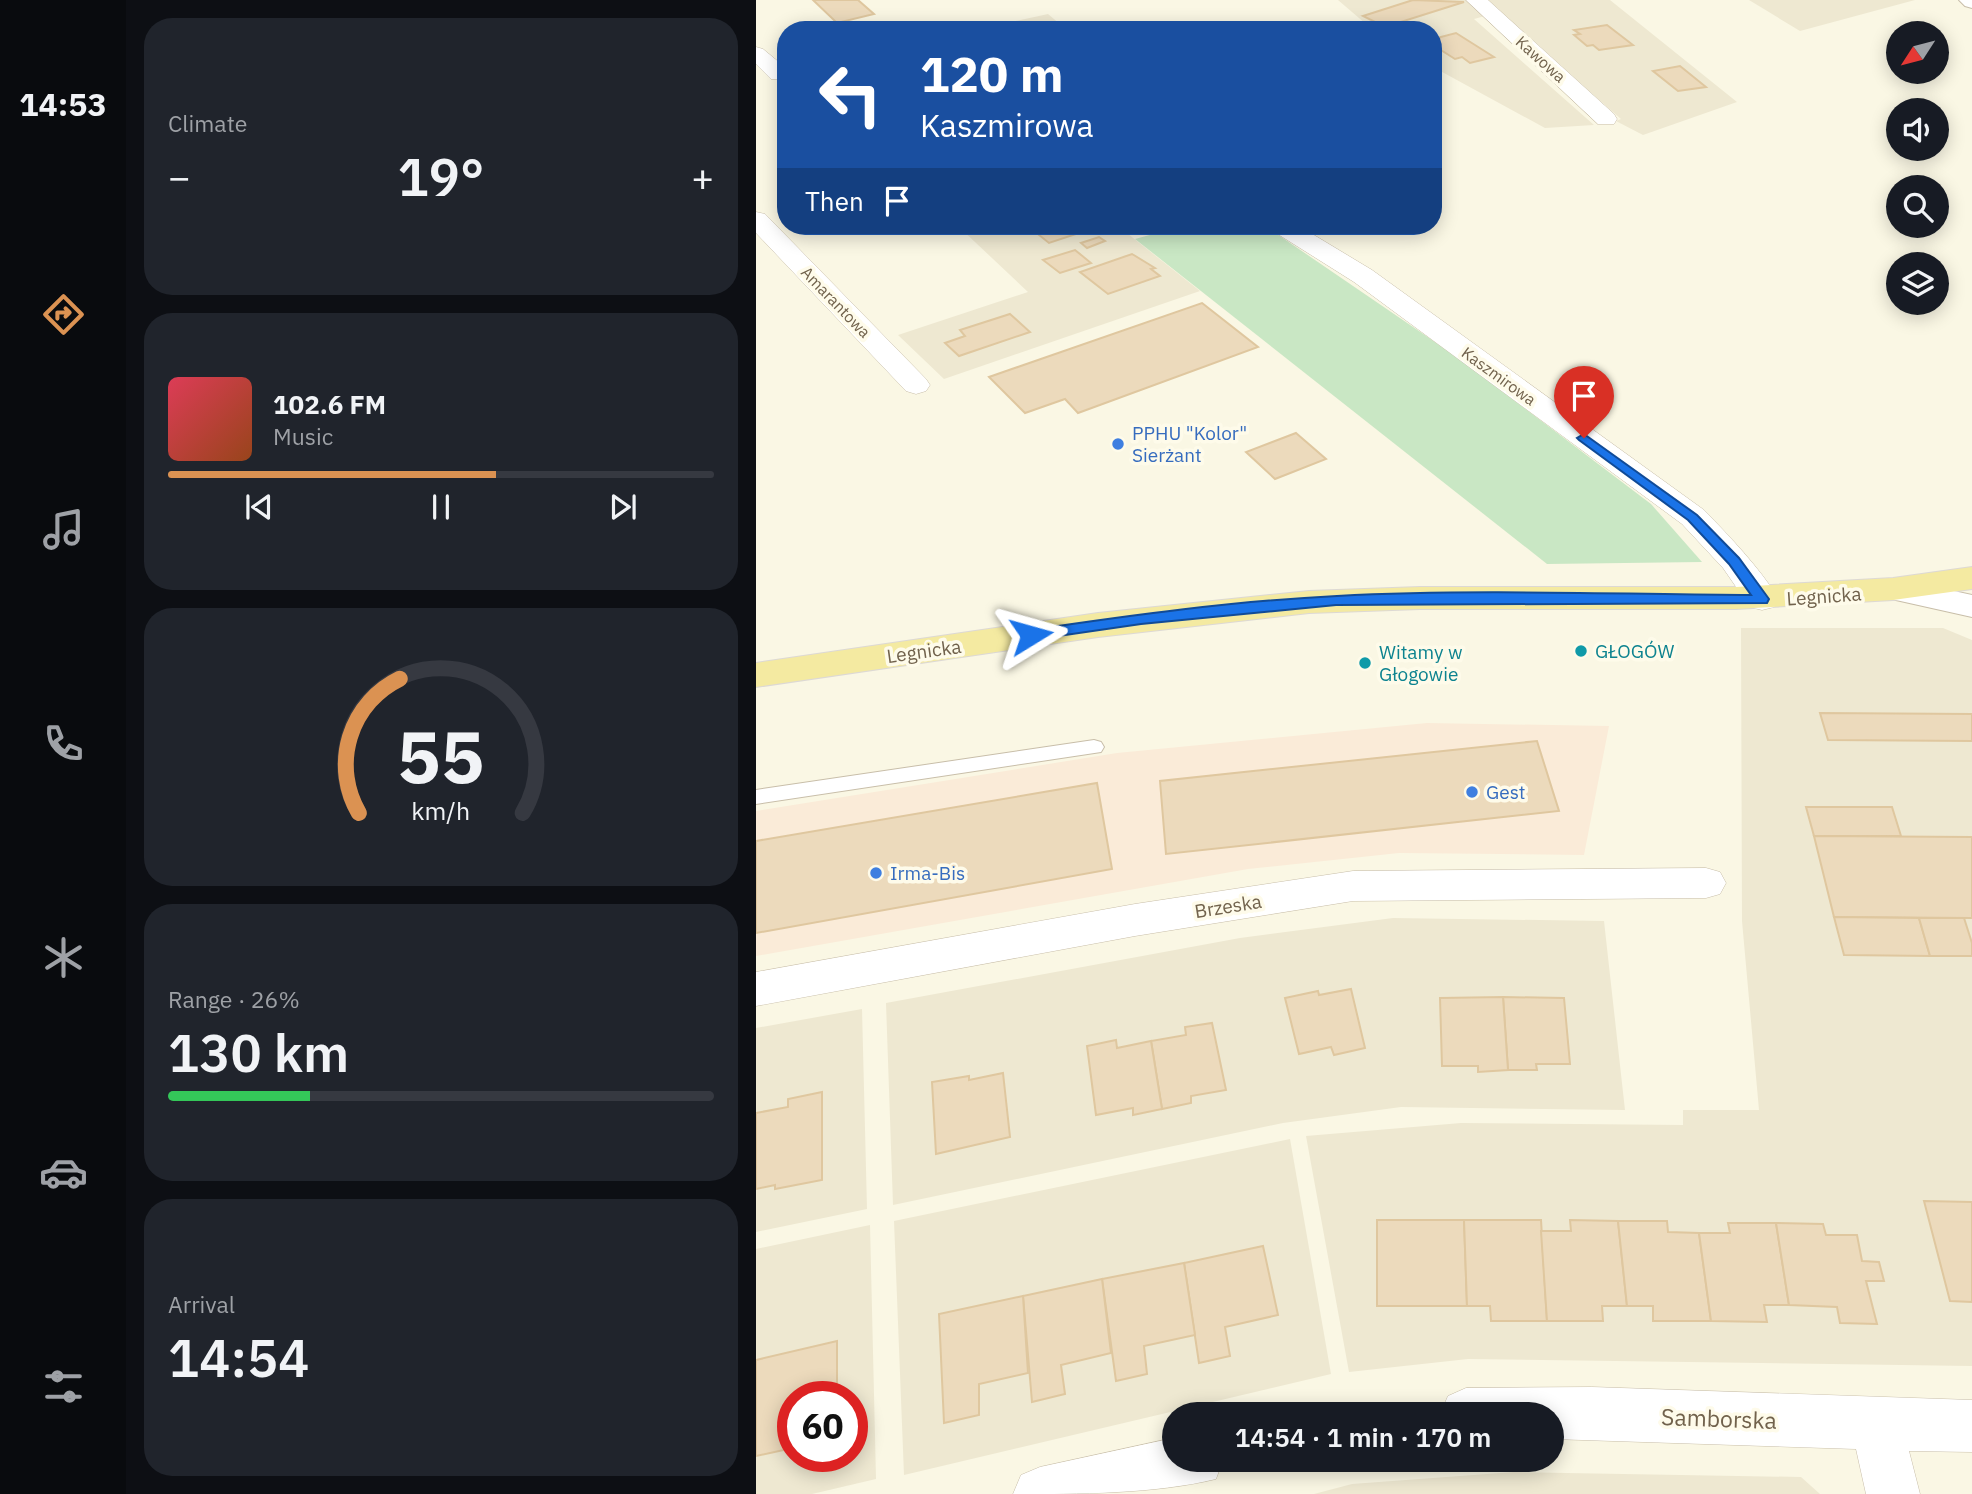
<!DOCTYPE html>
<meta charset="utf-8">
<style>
:root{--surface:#171b24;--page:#20242c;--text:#f1f3f6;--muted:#9ea1a6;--line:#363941;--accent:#db9252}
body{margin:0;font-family:"IBM Plex Sans",sans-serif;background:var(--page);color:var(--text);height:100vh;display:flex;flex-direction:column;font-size:26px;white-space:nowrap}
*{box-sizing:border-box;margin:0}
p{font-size:23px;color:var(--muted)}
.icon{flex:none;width:38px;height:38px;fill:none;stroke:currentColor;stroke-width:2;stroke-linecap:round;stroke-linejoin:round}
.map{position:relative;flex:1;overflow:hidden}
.panel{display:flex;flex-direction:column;gap:18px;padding:18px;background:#0d0f14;width:630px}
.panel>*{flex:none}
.hud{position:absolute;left:21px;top:21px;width:665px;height:214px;border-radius:28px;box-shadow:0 4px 18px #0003;background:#1a4fa0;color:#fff;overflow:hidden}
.needle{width:46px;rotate:234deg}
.buttons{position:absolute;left:1130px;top:21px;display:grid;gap:14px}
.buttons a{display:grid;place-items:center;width:63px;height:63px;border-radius:50%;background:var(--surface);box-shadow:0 4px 18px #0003;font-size:35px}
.speed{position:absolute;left:21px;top:1381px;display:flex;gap:14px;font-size:35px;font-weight:700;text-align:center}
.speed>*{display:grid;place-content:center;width:91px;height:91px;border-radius:50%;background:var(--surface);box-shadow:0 4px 18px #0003;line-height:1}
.speed .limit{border:10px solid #d22;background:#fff;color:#111}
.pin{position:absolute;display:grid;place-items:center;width:60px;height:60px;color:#fff;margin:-72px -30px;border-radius:50% 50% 50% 0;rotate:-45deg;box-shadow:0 0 7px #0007}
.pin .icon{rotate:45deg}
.me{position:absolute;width:77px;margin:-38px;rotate:82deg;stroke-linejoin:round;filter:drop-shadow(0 0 5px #0008)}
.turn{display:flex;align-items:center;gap:24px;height:147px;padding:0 28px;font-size:32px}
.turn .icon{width:91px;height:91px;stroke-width:2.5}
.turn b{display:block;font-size:49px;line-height:60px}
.then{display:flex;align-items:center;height:66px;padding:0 28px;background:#0003;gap:14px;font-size:26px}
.big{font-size:52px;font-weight:600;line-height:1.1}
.panel .widget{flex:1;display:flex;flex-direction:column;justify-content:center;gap:10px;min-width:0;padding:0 24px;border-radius:28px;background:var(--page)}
.panel .dial{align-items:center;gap:0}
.dial svg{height:182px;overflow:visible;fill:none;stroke:var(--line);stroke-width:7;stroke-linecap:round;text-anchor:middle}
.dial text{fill:var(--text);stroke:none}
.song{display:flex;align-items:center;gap:21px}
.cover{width:84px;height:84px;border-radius:10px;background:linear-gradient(135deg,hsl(350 70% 55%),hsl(20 70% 35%))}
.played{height:7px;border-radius:4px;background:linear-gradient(90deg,var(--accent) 60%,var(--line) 60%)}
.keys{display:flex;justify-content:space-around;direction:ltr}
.heat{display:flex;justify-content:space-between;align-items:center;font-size:38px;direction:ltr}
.charge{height:10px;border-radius:5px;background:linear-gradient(90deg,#34c759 26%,var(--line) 0)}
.trip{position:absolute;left:406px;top:1402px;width:402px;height:70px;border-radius:35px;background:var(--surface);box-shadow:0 4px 18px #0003;font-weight:600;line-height:70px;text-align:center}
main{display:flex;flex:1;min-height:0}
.tab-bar{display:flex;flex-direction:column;width:126px;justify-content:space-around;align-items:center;background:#090b0e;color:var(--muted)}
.tab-bar .icon{width:49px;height:49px}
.tab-bar .current{color:var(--accent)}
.tab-bar b{font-size:32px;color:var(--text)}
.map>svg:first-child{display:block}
.residential{fill:#eee8d1;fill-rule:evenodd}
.commercial{fill:#faebd8}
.green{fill:#c9e7c4}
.building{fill:#ecdabc;stroke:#dfc79f;stroke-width:2}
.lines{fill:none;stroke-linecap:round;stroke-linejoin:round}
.service-casing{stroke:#c8bea9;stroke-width:2}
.minor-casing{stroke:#c8bea9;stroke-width:1}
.tertiary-casing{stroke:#c8bea9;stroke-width:2}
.primary-casing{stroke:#ddd9d4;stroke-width:2}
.service{fill:#fff;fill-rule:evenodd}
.minor{fill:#fff;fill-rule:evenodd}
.tertiary{fill:#fff;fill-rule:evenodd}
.primary{fill:#f4eaa1;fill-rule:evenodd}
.route{fill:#1a73e8;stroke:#114b97;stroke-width:2}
.shop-dot{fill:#3f7fe0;stroke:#fefbea;stroke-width:2.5}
.culture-dot{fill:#0f9aa8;stroke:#fefbea;stroke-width:2.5}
.labels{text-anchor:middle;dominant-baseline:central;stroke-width:7;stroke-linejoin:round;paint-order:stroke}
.far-street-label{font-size:16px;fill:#71624c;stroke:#fefbea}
.shop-label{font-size:19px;fill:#366cbe;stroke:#fefbea;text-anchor:start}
.street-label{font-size:19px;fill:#71624c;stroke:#fefbea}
.culture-label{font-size:19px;fill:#0d838f;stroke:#fefbea;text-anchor:start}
.near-street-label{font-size:23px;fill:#71624c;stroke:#fefbea}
</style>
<main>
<nav class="tab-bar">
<b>14:53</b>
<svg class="icon current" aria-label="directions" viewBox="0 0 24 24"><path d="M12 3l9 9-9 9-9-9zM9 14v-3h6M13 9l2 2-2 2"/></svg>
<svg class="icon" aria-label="music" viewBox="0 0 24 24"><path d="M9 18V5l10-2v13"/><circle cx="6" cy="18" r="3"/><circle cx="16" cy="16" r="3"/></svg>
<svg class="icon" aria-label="phone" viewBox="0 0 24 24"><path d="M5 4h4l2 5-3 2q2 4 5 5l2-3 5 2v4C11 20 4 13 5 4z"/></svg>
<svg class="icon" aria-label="climate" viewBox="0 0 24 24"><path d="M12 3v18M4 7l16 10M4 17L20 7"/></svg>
<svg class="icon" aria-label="car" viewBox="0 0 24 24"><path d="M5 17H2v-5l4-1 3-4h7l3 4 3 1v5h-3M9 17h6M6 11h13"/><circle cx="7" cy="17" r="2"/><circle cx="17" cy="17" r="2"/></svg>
<svg class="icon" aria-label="filters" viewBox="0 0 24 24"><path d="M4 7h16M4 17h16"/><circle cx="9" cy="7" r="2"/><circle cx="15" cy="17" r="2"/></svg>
</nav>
<section class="panel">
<div class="widget"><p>Climate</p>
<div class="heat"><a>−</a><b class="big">19°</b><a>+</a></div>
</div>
<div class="widget">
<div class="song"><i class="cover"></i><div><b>102.6 FM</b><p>Music</p></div></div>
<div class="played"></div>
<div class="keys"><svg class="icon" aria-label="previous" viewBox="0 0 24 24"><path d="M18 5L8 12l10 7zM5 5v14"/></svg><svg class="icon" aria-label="pause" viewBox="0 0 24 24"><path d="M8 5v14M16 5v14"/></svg><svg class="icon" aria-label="next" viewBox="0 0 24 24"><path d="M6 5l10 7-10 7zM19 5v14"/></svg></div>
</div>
<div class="widget dial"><svg viewBox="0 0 100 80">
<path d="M14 69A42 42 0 1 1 86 69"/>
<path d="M14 69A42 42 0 0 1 32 10" stroke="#db9252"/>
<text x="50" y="56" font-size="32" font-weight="700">55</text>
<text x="50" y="72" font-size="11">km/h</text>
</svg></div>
<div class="widget"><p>Range · 26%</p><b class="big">130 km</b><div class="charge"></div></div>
<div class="widget"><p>Arrival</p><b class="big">14:54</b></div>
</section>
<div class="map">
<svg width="1216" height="1494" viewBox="0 0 1216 1494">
<rect width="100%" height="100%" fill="#faf7e4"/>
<g class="residential">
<polygon points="582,0 712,0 729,16 718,19 838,125 789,128 677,67 677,30 617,30"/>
<polygon points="729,0 854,0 981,102 887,135 860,121 865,119"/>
<polygon points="993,0 1159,0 1044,31"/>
<polygon points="292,14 311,30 218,30"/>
<polygon points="202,226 362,226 444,291 188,379 142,335 272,292"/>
<polygon points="985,628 1187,628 1216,640 1216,1366 712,1359 593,1372 550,1136 705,1123 927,1125 927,1110 1003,1110 986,921"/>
<polygon points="637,918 848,921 869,1110 645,1107 527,1123 137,1205 130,1003 484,938"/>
<polygon points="106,1009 111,1209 0,1232 0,1028"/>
<polygon points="534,1139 575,1374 148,1475 138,1221"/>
<path d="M114,1225L120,1479L56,1494H0V1249ZM37,1396H96V1456H37Z"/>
<polygon points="758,1472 1045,1477 1064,1494 558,1494 596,1484"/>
</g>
<polygon class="commercial" points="671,723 853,726 828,855 643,853 492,869 0,956 0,811 361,753"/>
<polygon class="green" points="427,226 504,226 518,232 701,357 895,504 946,562 791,564 379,239"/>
<g class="building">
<polygon points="57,0 102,0 118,14 81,23"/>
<polygon points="657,0 708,2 629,27 607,16"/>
<polygon points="851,25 877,45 843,50 837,45 831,46 818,35 824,34 818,30"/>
<polygon points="700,33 738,57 714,63 706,57 699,59 677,45 677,39"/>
<polygon points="924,66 950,87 922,91 897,71"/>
<polygon points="272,226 336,226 338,228 293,243"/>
<polygon points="343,237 349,241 331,248 325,243"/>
<polygon points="319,250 335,263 304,273 287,260"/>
<polygon points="376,254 399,268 395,269 404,276 352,294 324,272"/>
<polygon points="446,303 502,347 322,413 309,399 269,413 233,377"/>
<polygon points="254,314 274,332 203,356 189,343 209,336 204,330"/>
<polygon points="540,433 570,459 519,479 490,452"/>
<polygon points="1064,713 1216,714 1216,741 1072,740"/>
<polygon points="781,741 803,811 410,854 404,781"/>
<polygon points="341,783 356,869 0,933 0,841"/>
<polygon points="1050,807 1136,807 1145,836 1058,836"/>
<polygon points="1058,836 1216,837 1216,918 1078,917"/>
<polygon points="1078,917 1163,918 1174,956 1088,955"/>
<polygon points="1163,918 1208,918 1216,943 1216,956 1174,956"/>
<polygon points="595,989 609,1048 578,1055 575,1047 543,1054 529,998 562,991 563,995"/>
<polygon points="747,997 808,998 814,1064 780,1064 781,1070 752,1070"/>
<polygon points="747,997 752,1070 722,1072 722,1066 686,1066 684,998"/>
<polygon points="456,1023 470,1090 435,1096 435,1103 406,1109 395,1041 430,1035 429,1027"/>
<polygon points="360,1040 361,1048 395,1041 406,1109 377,1115 377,1108 340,1115 331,1046"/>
<polygon points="247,1073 254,1137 180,1154 176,1082 213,1076 213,1080"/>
<polygon points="66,1092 66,1180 19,1189 19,1185 0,1189 0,1113 32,1107 32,1099"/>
<polygon points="1168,1201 1216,1202 1216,1302 1194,1301"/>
<polygon points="621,1220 708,1220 711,1306 621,1306"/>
<polygon points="708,1220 785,1220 791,1321 735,1321 734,1306 711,1306"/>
<polygon points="814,1220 862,1221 871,1306 846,1306 847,1321 791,1321 785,1231 815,1231"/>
<polygon points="862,1221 911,1221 912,1232 943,1233 955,1321 897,1321 897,1306 871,1306"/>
<polygon points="972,1223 1020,1223 1033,1305 1008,1305 1011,1322 955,1321 943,1233 974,1233"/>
<polygon points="1020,1223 1067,1224 1070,1235 1101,1235 1106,1261 1123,1262 1128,1281 1110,1281 1121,1324 1084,1323 1081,1307 1033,1305"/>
<polygon points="507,1246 522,1315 469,1327 474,1356 443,1363 428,1263"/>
<polygon points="428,1263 439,1335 388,1346 391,1374 360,1381 346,1279"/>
<polygon points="346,1279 355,1353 305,1365 309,1394 276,1402 267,1296"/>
<polygon points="267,1296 272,1373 223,1384 223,1415 188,1423 183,1314"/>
<polygon points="81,1341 81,1396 37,1396 37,1448 0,1456 0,1360"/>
</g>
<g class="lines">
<defs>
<polygon id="service" points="338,740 345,742 348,747 345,752 0,804 0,790"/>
<g id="minor">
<polygon points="710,0 732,0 858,114 861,119 858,124 842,124"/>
<polygon points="0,47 7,49 30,68 30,80 15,79 0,64"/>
<polygon points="0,212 9,214 170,379 174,385 170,391 160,394 150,391 0,233"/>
<path d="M514,226H543L616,270L948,510C975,538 1002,566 1023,599L1018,607L1006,610L994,607L967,568L926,524L598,282L517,231Z"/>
<polygon points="950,868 964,872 970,883 964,894 950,898 597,901 379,936 0,1006 0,972 379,904 597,871"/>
<polygon points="836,1387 1216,1400 1216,1452 1153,1451 1164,1494 1110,1494 1100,1449 796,1439 796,1414 684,1414 692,1396 710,1388"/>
<path d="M418,1438V1460H467L460,1479C399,1494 322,1494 257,1494L265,1475L284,1467Z"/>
</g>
<g id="tertiary">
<polygon points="1203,0 1216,0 1216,8 1209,6"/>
<polygon points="1143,579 1216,595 1216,617 1131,598 1126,590 1131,582"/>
</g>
<polygon id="primary" points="1216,567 1216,589 1137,600 980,609 664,609 553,613 342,637 0,687 0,663 342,613 553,591 664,587 980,587 1137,578"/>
</defs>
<use href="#service" class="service-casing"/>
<use href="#minor" class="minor-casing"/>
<use href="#tertiary" class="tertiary-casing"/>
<use href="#primary" class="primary-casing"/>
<use href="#service" class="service"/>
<use href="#minor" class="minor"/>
<use href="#tertiary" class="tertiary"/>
<use href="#primary" class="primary"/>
</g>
<path class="route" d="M828,434L941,515L983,558L1013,599L1011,603L580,605L385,624L275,640L268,635L275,630C376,615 479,601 581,596C719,589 857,594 995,595L973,564L932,520L823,440L821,438Z"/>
<g class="shop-dot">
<circle cx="362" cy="444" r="7"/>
<circle cx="716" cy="792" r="7"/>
<circle cx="120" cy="873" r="7"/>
</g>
<g class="culture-dot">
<circle cx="825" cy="651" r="7"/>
<circle cx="609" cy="663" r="7"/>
</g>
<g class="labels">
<g class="far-street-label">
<text transform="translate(785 59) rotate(42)">Kawowa</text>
<text transform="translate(80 302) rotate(46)">Amarantowa</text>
<text transform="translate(743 376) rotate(36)">Kaszmirowa</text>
</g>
<g class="shop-label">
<text x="376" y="433">PPHU "Kolor"<tspan x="376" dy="22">Sierżant</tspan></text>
<text x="730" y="792">Gest</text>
<text x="134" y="873">Irma-Bis</text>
</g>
<g class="street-label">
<text transform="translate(1068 596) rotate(-4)">Legnicka</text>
<text transform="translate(168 651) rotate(-8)">Legnicka</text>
<text transform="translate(472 906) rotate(-9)">Brzeska</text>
</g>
<g class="culture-label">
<text x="839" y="651">GŁOGÓW</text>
<text x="623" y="652">Witamy w<tspan x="623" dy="22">Głogowie</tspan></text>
</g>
<g class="near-street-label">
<text transform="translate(963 1418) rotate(2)">Samborska</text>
</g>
</g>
</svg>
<div class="buttons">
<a><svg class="needle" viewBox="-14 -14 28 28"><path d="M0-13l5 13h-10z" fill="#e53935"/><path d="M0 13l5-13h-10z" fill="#9ea1a6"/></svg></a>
<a><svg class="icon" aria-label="sound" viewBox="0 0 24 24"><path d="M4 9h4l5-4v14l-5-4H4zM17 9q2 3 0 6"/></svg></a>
<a><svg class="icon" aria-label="search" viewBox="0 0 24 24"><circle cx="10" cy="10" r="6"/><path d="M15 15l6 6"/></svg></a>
<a><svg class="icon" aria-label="layers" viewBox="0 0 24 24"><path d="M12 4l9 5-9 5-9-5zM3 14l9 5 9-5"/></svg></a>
</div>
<div class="speed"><div class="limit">60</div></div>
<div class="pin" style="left:828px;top:438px;background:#d93025"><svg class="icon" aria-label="arrive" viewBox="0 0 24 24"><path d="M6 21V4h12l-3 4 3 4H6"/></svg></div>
<svg class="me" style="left:275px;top:635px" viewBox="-20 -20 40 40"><path d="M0-17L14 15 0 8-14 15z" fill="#1a73e8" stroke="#fff" stroke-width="4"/></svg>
<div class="trip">14:54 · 1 min · 170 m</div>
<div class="hud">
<div class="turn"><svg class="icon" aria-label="left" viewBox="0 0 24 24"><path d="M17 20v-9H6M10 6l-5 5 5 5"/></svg><div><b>120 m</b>Kaszmirowa</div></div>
<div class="then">Then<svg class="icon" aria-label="arrive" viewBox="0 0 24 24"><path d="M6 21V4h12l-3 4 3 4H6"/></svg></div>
</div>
</div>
</main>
